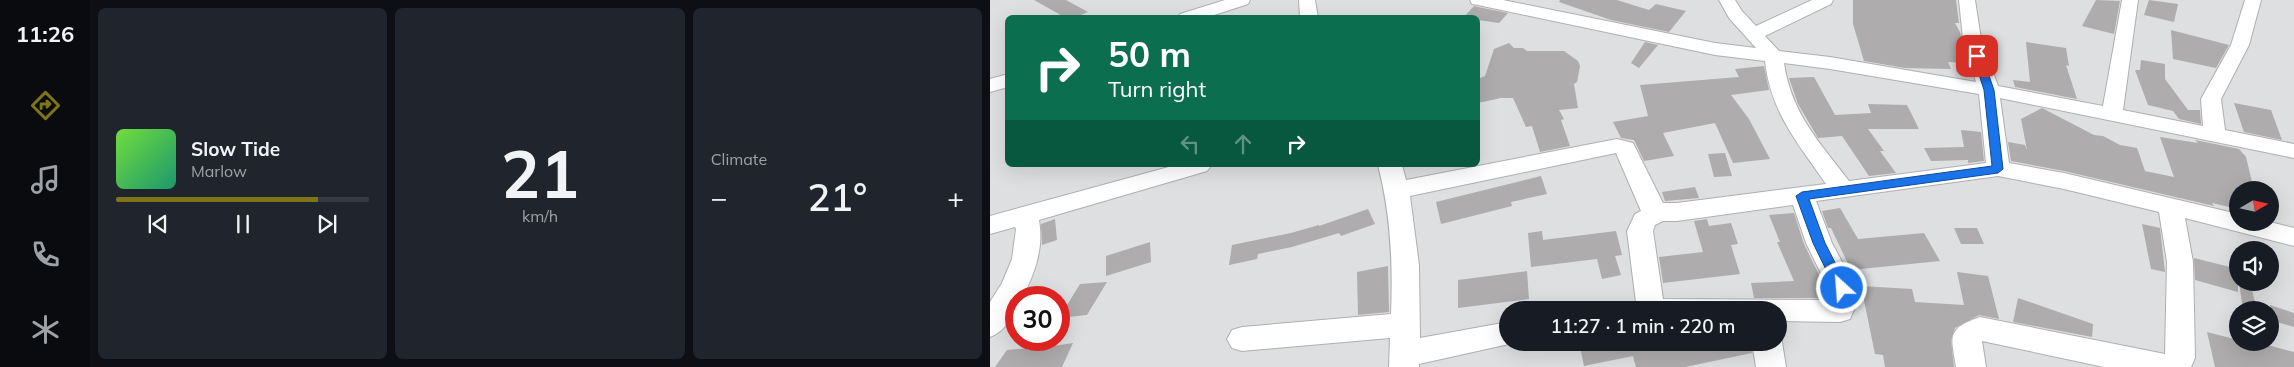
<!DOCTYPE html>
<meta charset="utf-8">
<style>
:root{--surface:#171b24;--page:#20242c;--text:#f1f3f6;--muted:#9ea1a6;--line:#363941;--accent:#7d7518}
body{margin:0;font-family:Mulish,sans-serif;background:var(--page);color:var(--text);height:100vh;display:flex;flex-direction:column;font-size:19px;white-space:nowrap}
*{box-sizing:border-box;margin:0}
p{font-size:16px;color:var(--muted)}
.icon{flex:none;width:28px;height:28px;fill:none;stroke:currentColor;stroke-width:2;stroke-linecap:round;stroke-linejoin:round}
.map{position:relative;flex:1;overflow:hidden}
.details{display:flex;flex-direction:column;gap:8px;padding:8px;background:#0d0f14;width:900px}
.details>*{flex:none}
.hud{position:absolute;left:15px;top:15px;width:475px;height:152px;border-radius:8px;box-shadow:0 5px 20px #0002;background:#0b6e4f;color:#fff;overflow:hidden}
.needle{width:32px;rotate:81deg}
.tools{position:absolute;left:1239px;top:181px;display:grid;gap:10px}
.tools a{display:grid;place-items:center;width:50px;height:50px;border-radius:50%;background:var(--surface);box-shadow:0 5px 20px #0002;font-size:25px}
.speed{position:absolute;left:15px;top:286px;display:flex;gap:10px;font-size:25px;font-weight:700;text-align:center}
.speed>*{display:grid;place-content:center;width:65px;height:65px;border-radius:50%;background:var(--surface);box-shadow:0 5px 20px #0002;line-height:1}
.speed .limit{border:8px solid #d22;background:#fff;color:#111}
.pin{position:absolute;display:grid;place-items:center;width:42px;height:42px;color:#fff;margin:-21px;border-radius:10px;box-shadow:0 2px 8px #0006}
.me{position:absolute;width:55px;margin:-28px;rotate:334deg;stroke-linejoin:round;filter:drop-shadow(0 0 4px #0008)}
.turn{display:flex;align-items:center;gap:18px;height:105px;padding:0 20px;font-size:22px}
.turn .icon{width:65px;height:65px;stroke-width:2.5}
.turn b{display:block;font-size:35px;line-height:42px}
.lanes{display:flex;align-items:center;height:48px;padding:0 20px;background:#0003;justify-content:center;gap:25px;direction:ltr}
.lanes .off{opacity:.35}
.big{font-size:38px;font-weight:600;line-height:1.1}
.details .tile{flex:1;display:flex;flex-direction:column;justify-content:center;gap:8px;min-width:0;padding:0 18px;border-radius:8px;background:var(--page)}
.details .dial{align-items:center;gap:0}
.dial b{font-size:65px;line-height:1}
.song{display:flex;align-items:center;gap:15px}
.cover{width:60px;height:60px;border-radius:8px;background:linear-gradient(135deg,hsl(100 70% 55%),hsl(160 70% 35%))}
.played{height:5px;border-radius:2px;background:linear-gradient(90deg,var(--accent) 80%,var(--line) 80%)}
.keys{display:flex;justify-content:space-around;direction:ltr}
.heat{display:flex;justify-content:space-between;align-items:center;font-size:28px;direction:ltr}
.details .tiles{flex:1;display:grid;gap:8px;grid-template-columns:repeat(3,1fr)}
.trip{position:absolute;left:509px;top:301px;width:288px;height:50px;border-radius:25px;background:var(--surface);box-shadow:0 5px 20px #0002;font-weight:600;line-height:50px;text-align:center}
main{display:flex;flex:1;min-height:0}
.menu{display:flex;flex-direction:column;width:90px;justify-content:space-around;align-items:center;background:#090b0e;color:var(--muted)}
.menu .icon{width:35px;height:35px}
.menu .current{color:var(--accent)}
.menu b{font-size:22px;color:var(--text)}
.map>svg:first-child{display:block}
.building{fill:#aeacac}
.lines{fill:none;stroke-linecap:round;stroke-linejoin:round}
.minor-casing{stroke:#aeafb1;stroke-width:2}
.minor{fill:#fff;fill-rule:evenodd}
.route{fill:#1a73e8;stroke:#114b97}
</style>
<main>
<nav class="menu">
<b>11:26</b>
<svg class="icon current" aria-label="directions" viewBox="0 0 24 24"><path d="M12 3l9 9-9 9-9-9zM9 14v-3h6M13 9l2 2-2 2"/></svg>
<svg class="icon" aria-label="music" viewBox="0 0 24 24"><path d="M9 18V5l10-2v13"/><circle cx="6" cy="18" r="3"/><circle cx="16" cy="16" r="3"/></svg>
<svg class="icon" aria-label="phone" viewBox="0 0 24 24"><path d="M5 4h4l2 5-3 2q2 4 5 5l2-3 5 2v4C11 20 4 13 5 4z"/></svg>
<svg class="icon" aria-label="climate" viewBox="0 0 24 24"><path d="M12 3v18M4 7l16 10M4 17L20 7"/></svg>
</nav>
<section class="details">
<div class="tiles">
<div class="tile">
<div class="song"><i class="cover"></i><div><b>Slow Tide</b><p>Marlow</p></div></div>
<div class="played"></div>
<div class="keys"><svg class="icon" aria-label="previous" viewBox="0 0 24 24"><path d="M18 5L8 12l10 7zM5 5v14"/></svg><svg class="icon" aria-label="pause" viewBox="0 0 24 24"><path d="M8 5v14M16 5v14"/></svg><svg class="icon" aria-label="next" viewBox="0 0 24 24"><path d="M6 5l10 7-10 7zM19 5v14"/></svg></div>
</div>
<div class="tile dial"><b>21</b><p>km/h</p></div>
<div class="tile"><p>Climate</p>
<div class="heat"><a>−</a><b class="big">21°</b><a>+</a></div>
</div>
</div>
</section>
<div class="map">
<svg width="1304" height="367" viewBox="0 0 1304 367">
<rect width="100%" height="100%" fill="#dedfe1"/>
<g class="building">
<polygon points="44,0 76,0 98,12 84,18 76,18"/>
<polygon points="570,0 627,0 659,10 666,4 696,11 679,32 621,20 569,2"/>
<polygon points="863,0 966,0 969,23 965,23 970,32 978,63 958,62 961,69 915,68 874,61 863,24"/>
<polygon points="1106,0 1130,1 1124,34 1092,26"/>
<polygon points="1159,0 1188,4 1184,22 1154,15"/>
<polygon points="484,6 488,7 518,13 509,23 488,20 488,18 473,18"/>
<polygon points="1181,30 1239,45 1226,68 1183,59"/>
<polygon points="655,42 668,45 649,68 641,63"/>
<polygon points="1036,42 1076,48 1079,66 1076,65 1087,99 1025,87 1023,80 1040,82"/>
<polygon points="519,43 524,48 533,48 537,51 574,51 588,61 590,66 587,82 584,84 588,108 569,110 574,119 571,120 580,146 550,152 542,126 536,127 523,98 511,98 488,103 488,79 495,76 504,49"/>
<polygon points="1151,60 1175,64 1175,79 1198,110 1210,110 1211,124 1189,119 1183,111 1158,105 1145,70 1150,70"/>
<polygon points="774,66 779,90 741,95 759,119 780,159 743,163 725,123 673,133 684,156 654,161 644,140 631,138 623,122 658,116 650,85 749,77 745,69"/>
<polygon points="824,77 845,115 881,113 878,104 917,105 929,129 878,129 894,151 890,151 906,173 879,176 852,136 828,138 808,104 799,78"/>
<polygon points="1244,103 1281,110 1292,140 1254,132"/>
<polygon points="1052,108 1104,135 1113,136 1130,145 1147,148 1155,171 1184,177 1170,137 1208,143 1205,140 1249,149 1256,157 1264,190 1248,190 1248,209 1222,203 1224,206 1074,171 1021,161 1018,142 1035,145 1037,150 1031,119"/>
<polygon points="971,130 991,132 994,161 978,163 978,160 941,161 934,148 974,147"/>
<polygon points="735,153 742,176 724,177 718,154"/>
<polygon points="551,176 557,194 521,202 522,206 451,224 446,202"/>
<polygon points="705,187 709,198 675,201 672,192"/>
<polygon points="850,208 868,239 934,233 950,261 861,270 841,228 838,228 832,211"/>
<polygon points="378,209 385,224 351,236 349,233 302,247 268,254 267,259 239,265 242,245 301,233 329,225 329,226"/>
<polygon points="804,213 814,244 836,289 838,298 764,298 761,283 804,281 787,242 790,242 779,215"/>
<polygon points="65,219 67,240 52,245 51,224"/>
<polygon points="717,219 719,226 741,223 748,244 741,245 750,274 673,283 669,257 713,252 704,221"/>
<polygon points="1152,224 1170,228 1175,272 1161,269"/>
<polygon points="964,228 987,228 994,244 971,244"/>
<polygon points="552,231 553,240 626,231 632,255 625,256 631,275 612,279 607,259 541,267 538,233"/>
<polygon points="160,242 161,262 116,276 116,256"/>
<polygon points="1204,258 1248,269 1248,292 1205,280"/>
<polygon points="398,266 399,312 368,315 367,272"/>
<polygon points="537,271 539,299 468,308 468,280"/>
<polygon points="967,272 998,276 1009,319 989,315 965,328 961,341 964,367 895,367 893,355 885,354 871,286 922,289 925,302 974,305"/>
<polygon points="117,282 97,315 69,318 90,284"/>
<polygon points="1249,282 1260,282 1267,310 1253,310"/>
<polygon points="1028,298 1103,324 1102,337 1023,322"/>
<polygon points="1280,305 1304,313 1304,327 1280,320"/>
<polygon points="1217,332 1248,340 1248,342 1271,346 1270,343 1304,352 1304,367 1225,367"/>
<polygon points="589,342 760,342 762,353 695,367 646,367 643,356 594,366"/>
<polygon points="83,343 72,367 5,367 17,350 38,348 37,350"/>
</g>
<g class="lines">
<defs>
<g id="minor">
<polygon points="235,0 260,0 258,4 215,18 188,18 190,14"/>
<polygon points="309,0 325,0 328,18 310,18"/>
<path d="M480,0H513L725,43L766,48L739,18L729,0H745L752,11L766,26L822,0H843L841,4L775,36L789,51L840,57L986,82L973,39L969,0H985L991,39L1008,86L1113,106L1132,0H1148L1133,110L1213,126L1211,99L1241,45L1255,0H1271L1259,45L1231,99L1235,130L1304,144V158L1010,98L1019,163L1074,173L1248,214V222H1280L1304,228V246L1195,218L1203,262L1205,358L1201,367H1114L992,341L996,367H966C961,336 956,329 990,317L1175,354L1177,262L1169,212L1074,189L1008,176L826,201L842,243L866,288L868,300L860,319L850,322L788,321V310H647L637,231L645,214L651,211L626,153L420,196L429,265L430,338L518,322V342H528L429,364V367H399L400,338L252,351L242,348L237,339L242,330L252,327L401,314C403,264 401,215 388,165H412L416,180L627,139L643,143L673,203H687L836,184C807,142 781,113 775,61L725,55L488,5L482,4ZM794,63L840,69L989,94L996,163L859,181C830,143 801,113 794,63ZM803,205L816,243L838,288L840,300L673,299L663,231L665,225L673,221H687Z"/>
<polygon points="18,74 18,87 0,92 0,79"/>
<path d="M186,165L221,166L217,171L49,220C54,248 45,273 32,298H26C26,314 16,331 0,337V302L12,283L22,259L26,229L25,227L0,234V216Z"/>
<polygon points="788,333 792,342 796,367 766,367 762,342 788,342"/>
</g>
</defs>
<use href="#minor" class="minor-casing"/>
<use href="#minor" class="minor"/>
</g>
<polygon class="route" points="987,53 992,56 1004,90 1013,169 1008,173 819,199 835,243 858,288 856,292 847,292 823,243 806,196 812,192 1002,166 994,90 983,56"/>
</svg>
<div class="tools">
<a><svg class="needle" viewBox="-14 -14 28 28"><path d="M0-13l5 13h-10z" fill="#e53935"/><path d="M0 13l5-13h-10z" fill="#9ea1a6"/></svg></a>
<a><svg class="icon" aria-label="sound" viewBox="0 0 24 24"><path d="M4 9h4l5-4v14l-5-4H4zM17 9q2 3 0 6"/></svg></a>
<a><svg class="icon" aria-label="layers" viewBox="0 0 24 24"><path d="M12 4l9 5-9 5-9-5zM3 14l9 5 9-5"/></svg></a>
</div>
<div class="speed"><div class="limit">30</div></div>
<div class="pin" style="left:987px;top:56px;background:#d93025"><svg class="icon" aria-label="arrive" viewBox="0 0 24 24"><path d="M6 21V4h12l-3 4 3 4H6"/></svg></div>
<svg class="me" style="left:852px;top:288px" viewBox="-20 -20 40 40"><circle r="17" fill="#1a73e8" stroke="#fff" stroke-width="3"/><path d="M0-11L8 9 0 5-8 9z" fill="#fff"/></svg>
<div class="trip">11:27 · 1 min · 220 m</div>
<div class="hud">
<div class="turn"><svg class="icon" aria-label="right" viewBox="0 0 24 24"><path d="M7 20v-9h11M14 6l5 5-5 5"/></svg><div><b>50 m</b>Turn right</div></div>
<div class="lanes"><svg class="icon off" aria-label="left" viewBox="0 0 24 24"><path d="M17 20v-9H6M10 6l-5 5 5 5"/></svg><svg class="icon off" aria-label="ahead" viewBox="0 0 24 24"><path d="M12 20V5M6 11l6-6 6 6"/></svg><svg class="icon" aria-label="right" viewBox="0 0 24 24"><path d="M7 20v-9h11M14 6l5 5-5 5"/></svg></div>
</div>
</div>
</main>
